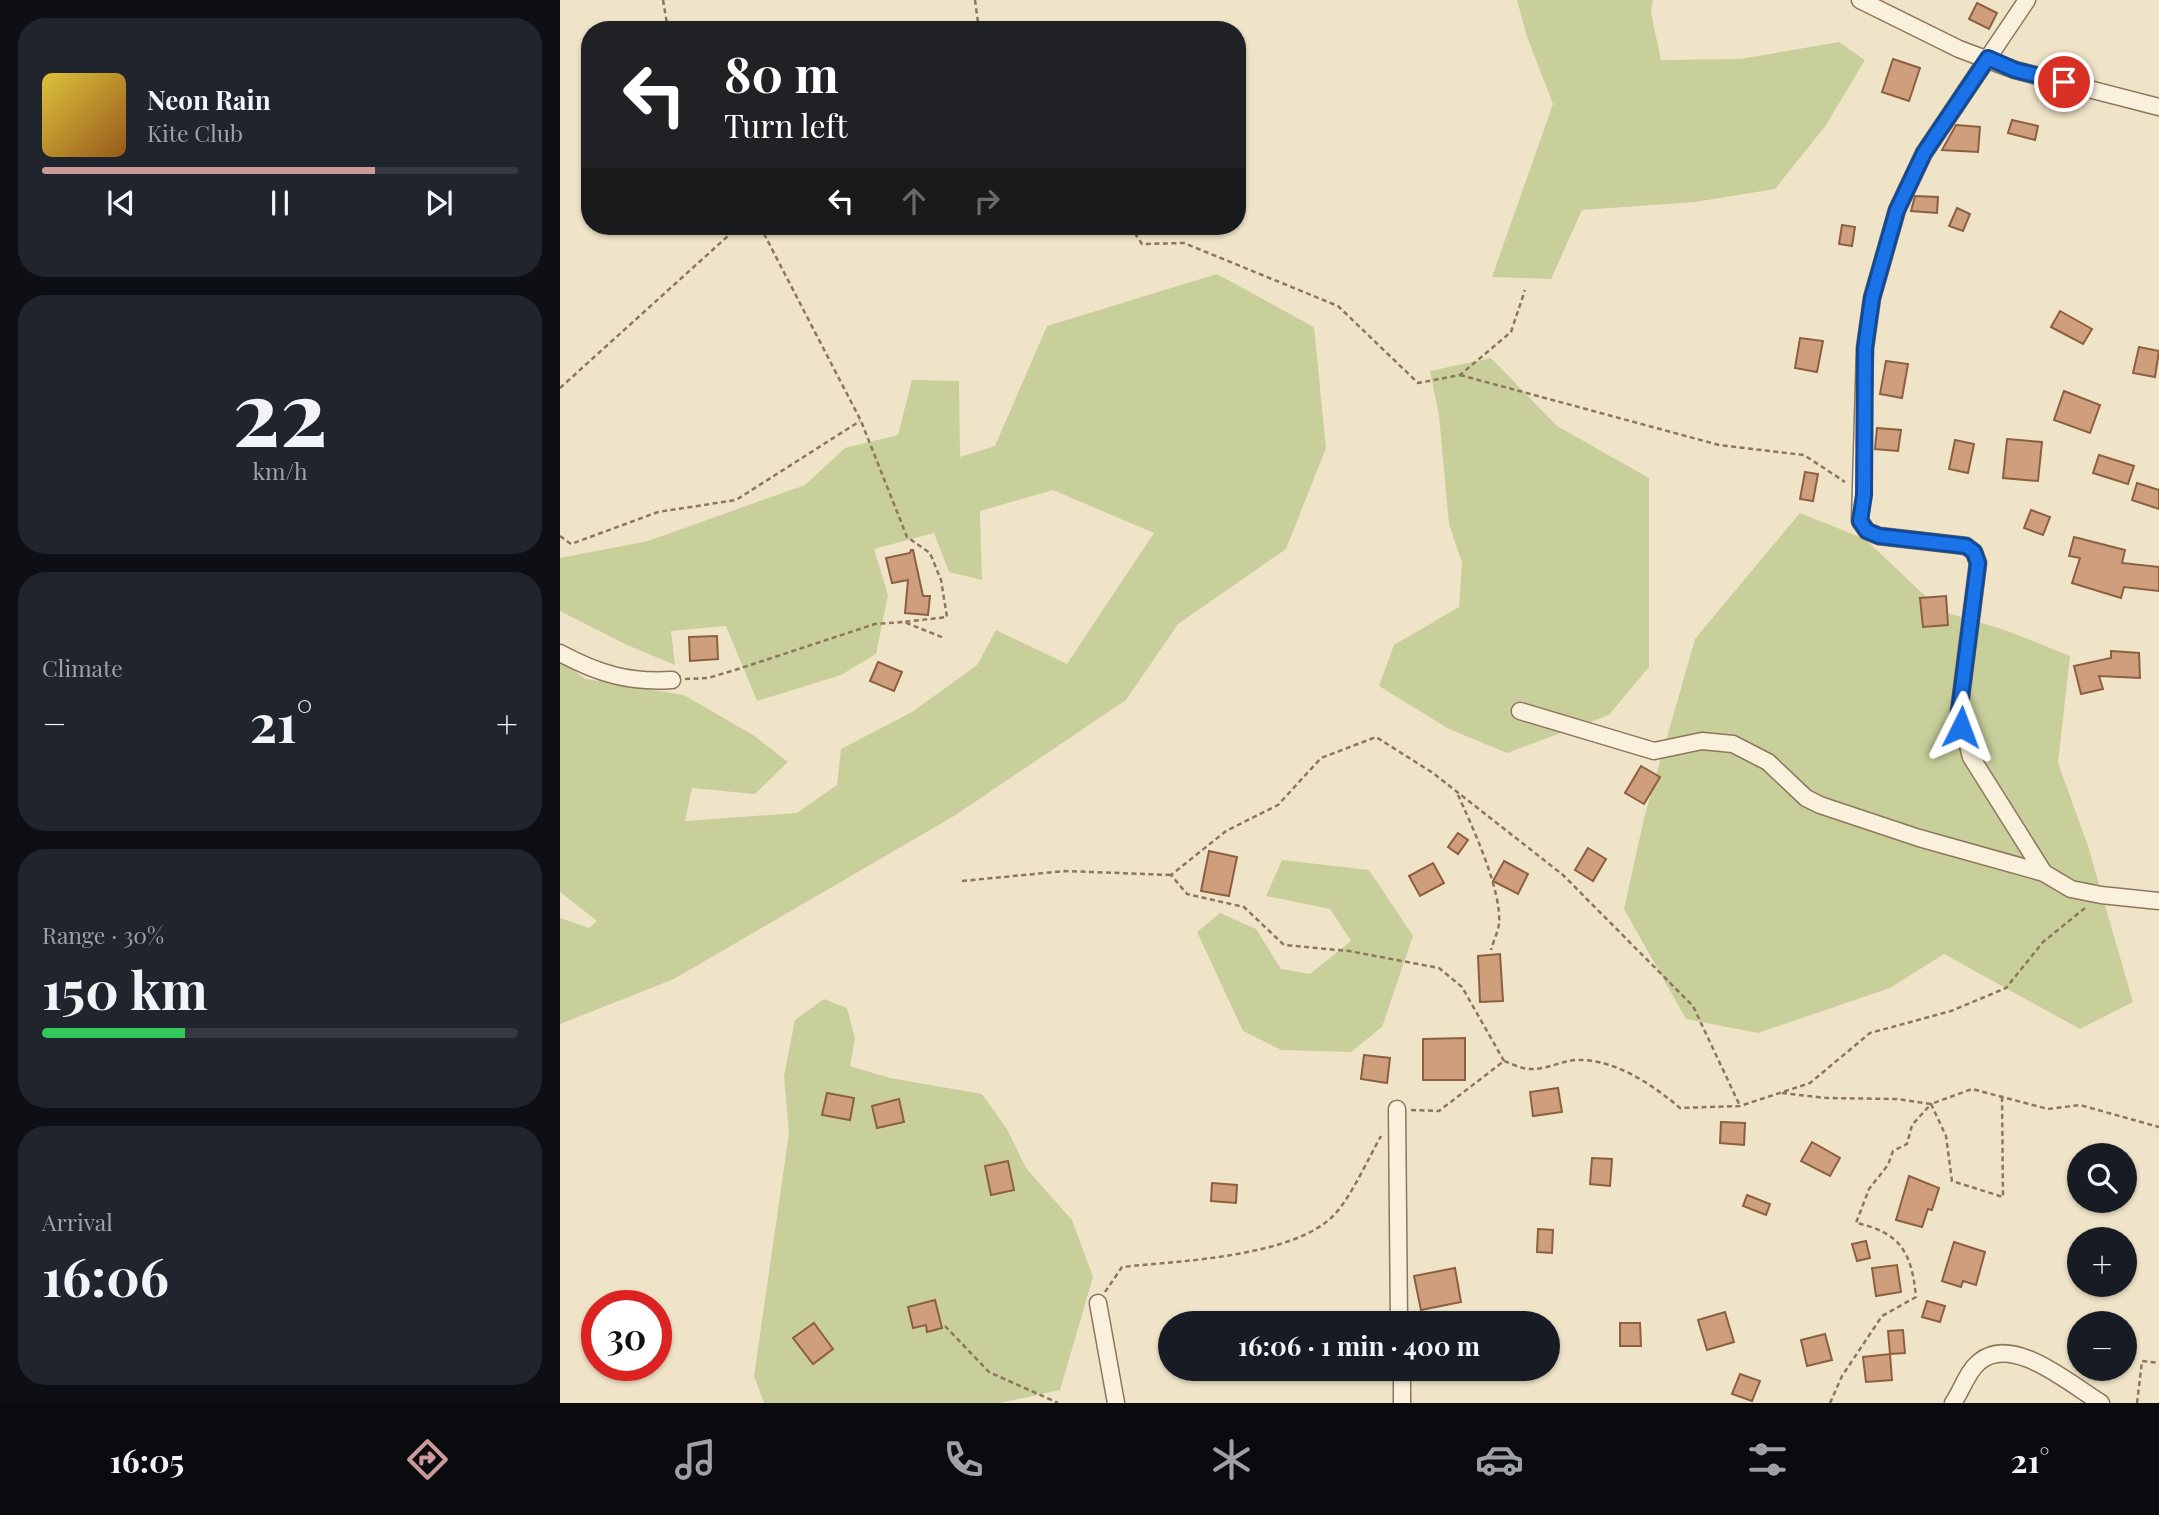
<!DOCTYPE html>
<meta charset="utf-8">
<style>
:root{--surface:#171b24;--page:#20242c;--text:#f1f3f6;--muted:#9ea1a6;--line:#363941;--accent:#cc999b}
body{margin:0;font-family:"Playfair Display",serif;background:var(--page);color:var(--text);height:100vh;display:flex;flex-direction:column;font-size:26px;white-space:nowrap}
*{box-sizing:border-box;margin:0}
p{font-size:23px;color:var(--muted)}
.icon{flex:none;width:38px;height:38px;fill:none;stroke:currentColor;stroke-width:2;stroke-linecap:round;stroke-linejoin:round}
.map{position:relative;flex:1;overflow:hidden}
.details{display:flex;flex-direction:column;gap:18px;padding:18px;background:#0d0f14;width:560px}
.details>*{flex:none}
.top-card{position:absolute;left:21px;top:21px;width:665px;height:214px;border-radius:28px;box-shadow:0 2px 5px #0004;background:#202124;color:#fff;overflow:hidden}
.buttons{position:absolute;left:1507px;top:1143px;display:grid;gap:14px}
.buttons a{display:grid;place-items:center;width:70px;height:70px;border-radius:50%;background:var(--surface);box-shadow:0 2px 5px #0004;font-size:35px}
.speed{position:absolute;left:21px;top:1290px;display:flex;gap:14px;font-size:35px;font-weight:700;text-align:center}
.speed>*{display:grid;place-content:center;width:91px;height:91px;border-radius:50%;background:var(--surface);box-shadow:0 2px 5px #0004;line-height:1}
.speed .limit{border:10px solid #d22;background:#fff;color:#111}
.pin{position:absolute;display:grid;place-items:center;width:60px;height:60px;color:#fff;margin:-30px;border:4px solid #fff;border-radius:50%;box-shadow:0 2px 7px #0007}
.me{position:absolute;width:77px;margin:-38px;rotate:3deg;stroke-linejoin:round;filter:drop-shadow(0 0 5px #0008)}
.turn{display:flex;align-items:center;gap:24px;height:147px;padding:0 28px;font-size:32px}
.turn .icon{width:91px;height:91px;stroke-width:2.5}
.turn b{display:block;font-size:49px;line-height:60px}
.lanes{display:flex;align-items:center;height:66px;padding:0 28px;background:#0003;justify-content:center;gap:35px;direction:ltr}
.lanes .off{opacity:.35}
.big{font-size:52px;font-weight:700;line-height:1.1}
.details .card{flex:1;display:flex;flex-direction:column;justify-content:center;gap:10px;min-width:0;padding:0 24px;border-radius:28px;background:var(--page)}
.details .dial{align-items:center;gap:0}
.dial b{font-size:91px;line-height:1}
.song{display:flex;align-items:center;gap:21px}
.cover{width:84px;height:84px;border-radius:10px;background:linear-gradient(135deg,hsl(50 70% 55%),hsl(30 70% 35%))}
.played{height:7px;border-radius:4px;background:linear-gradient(90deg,var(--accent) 70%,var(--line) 70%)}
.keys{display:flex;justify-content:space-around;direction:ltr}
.heat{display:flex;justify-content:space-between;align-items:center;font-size:38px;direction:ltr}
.charge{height:10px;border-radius:5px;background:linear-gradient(90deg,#34c759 30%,var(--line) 0)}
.trip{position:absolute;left:598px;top:1311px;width:402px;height:70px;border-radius:35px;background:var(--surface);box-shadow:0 2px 5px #0004;font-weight:700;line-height:70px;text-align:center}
.menu{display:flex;height:112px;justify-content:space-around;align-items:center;background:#090b0e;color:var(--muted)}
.menu .icon{width:49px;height:49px}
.menu .active{color:var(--accent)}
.menu b{font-size:32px;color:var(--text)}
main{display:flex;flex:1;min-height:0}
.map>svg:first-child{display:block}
.green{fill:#c9cf9b}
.building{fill:#cf9f7d;stroke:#8d5f41;stroke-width:2}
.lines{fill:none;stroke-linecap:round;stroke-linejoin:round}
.street-casing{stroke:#8d765c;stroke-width:19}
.path{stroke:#8d765c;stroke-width:2.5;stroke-dasharray:5 3.5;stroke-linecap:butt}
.street{stroke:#faf1dc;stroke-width:16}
.route-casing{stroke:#114b97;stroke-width:18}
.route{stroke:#1a73e8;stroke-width:12}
</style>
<main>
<section class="details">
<div class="card">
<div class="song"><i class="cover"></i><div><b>Neon Rain</b><p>Kite Club</p></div></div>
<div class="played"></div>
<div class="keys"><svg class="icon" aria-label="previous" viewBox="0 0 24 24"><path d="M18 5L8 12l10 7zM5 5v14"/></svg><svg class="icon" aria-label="pause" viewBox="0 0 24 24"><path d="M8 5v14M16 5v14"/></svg><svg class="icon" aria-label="next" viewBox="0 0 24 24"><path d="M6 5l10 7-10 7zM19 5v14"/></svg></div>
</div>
<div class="card dial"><b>22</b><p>km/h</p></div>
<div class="card"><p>Climate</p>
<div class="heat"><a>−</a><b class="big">21°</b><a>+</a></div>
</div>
<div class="card"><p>Range · 30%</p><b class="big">150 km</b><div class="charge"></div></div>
<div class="card"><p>Arrival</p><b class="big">16:06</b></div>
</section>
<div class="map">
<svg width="1599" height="1403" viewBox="0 0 1599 1403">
<rect width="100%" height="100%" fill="#f0e4c8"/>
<g class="green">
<polygon points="957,0 1093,0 1091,13 1101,60 1180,59 1279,42 1305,60 1266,125 1215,189 1135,202 1022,210 991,279 932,277 993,104 967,37"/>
<polygon points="657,274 754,327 766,448 726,549 618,624 566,700 394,816 114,979 0,1024 0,918 29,928 37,921 0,892 0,660 25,679 124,695 193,735 228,762 195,794 132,788 125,821 237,813 277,785 281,749 352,712 417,665 436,630 507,664 594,533 493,490 420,511 422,580 389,572 374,533 314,549 328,595 316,654 281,675 197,701 166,626 111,631 115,665 67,645 0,611 0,558 88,541 245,485 285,448 338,435 352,380 399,381 400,457 435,446 487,326"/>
<polygon points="931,358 997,426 1089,478 1089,667 1049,715 947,753 889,729 819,686 834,645 899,607 902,563 889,524 879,415 870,371"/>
<polygon points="1240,513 1305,539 1381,611 1445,630 1510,656 1498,763 1528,846 1573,1002 1520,1029 1384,954 1330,988 1198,1033 1126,1019 1064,909 1084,818 1135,639"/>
<polygon points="722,860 809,870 853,936 822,1027 791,1052 721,1050 683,1031 637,932 660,913 696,929 721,969 750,974 791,941 770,909 706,896"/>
<polygon points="264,999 287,1008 295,1038 290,1066 330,1078 422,1094 447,1129 466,1168 512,1220 533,1277 500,1390 439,1403 204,1403 194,1376 229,1133 224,1076 235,1020"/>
</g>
<g class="building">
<polygon points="1417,3 1437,13 1429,29 1409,19"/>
<polygon points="1333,59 1360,68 1349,101 1322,92"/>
<polygon points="1452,120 1478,126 1475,140 1448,133"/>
<polygon points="1396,125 1420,127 1418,152 1382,150"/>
<polygon points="1355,196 1378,197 1377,213 1351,211"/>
<polygon points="1397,208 1410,214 1403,231 1389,226"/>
<polygon points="1282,225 1295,227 1292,246 1279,244"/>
<polygon points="1500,311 1532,329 1523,344 1491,327"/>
<polygon points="1240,338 1263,341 1257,372 1235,368"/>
<polygon points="1579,347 1599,351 1595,377 1573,373"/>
<polygon points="1326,361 1348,364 1342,398 1320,394"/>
<polygon points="1504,391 1540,405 1530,433 1494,420"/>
<polygon points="1317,428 1341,430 1338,451 1315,449"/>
<polygon points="1447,439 1482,442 1478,481 1443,478"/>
<polygon points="1395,440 1414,444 1408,473 1389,469"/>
<polygon points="1539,455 1574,466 1568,484 1533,473"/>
<polygon points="1245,472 1258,474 1253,501 1240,499"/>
<polygon points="1577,483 1599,490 1599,509 1572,500"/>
<polygon points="1471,510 1490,517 1483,535 1464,528"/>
<polygon points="1514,537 1565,550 1562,563 1599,567 1599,591 1564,587 1561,598 1512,583 1520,558 1509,556"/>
<polygon points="351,550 353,550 363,596 370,596 368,615 345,613 348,580 332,583 326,558 350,553"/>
<polygon points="1386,596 1388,625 1363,627 1360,598"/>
<polygon points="157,636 158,659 130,661 129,637"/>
<polygon points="1551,651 1579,653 1580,678 1539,676 1543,689 1521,694 1514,666 1551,658"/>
<polygon points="318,662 342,672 334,691 310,681"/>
<polygon points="1081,766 1100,777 1084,804 1065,793"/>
<polygon points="898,833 908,840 898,854 888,847"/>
<polygon points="1028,848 1046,859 1033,881 1015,870"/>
<polygon points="649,851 677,857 669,896 641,891"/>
<polygon points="944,861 968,874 958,894 933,881"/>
<polygon points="873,863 884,883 860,896 849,876"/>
<polygon points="940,954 943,1001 920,1002 918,956"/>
<polygon points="905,1038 905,1080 863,1080 863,1039"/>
<polygon points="804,1055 830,1058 827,1083 801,1079"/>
<polygon points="998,1088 1002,1112 973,1116 970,1092"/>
<polygon points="267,1093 294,1098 290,1120 262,1115"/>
<polygon points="339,1099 344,1122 317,1128 312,1106"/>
<polygon points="1161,1122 1185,1123 1184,1145 1160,1143"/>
<polygon points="1252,1142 1280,1158 1270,1176 1241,1161"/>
<polygon points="1032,1158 1052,1159 1050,1186 1030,1184"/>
<polygon points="448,1161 454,1190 431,1195 425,1166"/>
<polygon points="1349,1176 1379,1188 1372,1210 1368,1209 1362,1227 1336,1220"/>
<polygon points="652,1183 677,1185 676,1203 651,1201"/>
<polygon points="1187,1195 1210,1204 1206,1215 1183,1206"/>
<polygon points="978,1229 993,1230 992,1253 977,1252"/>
<polygon points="1306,1241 1310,1258 1297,1261 1292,1244"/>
<polygon points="1394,1242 1425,1252 1416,1285 1403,1281 1401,1287 1382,1281"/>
<polygon points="1337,1265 1341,1292 1316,1296 1312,1268"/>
<polygon points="895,1268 901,1302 861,1310 854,1276"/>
<polygon points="375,1300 382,1328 367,1332 366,1325 353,1328 348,1307"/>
<polygon points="1367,1301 1385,1306 1380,1322 1362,1317"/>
<polygon points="1165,1312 1174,1342 1147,1350 1138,1320"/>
<polygon points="254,1323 273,1349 253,1364 233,1338"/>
<polygon points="1060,1323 1080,1323 1081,1346 1060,1346"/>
<polygon points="1343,1330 1345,1353 1330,1354 1328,1331"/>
<polygon points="1265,1334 1272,1360 1247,1366 1241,1340"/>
<polygon points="1330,1354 1332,1380 1306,1382 1303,1357"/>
<polygon points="1180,1374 1200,1381 1192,1401 1172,1394"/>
</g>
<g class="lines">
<defs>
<g id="street">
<polyline points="1300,0 1399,49 1455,70 1599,107"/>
<polyline points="1467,0 1364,153 1337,210 1312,298 1305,348 1300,521 1307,531 1319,536 1406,546 1414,552 1418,563 1399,712 1411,757 1484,873 1511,889 1541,895 1599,901"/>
<path d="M0,653C37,673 69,683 112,680"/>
<polyline points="960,711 1094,751 1142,741 1173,744 1208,762 1246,798 1260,805 1359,838 1484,873"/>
<polyline points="837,1109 839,1323"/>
<polyline points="538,1303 556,1403"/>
<polyline points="842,1403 842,1368"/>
<path d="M1393,1403C1402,1390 1407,1372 1419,1362C1452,1333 1511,1385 1541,1403"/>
</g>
</defs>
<use href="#street" class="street-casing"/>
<g class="path">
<polyline points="103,0 108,30"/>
<polyline points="415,0 419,30"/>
<polyline points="200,226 301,421 347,537 370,553 381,580 387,617 344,622"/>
<polyline points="570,226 582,244 624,243 778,306 858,383 900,375 951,332 965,290"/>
<polyline points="900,375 1159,445 1244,455 1285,482"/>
<polyline points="0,388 179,226"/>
<polyline points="0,536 11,544 98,512 176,500 300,421"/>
<polyline points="125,679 148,678 175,670 315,624 344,622 384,638"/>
<path d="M898,795C912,826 942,890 939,924C938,932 933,942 931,950"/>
<polyline points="402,881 505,871 611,875"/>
<polyline points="944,1061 902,987 879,968 789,951 724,945 684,907 627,894 611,875 666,831 718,805 761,758 816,737 873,773 1003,875 1133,1006 1180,1106"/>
<polyline points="1222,1093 1266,1098 1337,1099 1371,1104 1412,1089 1488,1109 1520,1105 1599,1127"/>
<path d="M851,1110L879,1111L944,1061C952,1064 962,1069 970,1069C987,1070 1002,1060 1018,1060C1055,1059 1093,1085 1120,1108L1180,1106L1250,1083L1310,1033L1391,1011L1446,988L1483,942L1525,908"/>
<path d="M545,1292L562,1267C619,1261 734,1257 774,1215C790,1199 809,1157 821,1136"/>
<polyline points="385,1326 429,1372 498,1403"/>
<path d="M1270,1403L1282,1376L1322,1316L1356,1297C1352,1254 1341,1232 1296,1223L1309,1189L1328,1165L1333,1151L1347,1144L1352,1125L1371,1104L1386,1136L1392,1181L1443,1197L1442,1094"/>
<polyline points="1577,1403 1582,1361 1599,1363"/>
</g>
<use href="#street" class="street"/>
</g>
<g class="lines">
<defs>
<polyline id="route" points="1401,727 1399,712 1418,563 1414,552 1406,546 1319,536 1307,531 1300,521 1304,495 1305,348 1312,298 1337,210 1364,153 1428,58 1455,70 1504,82"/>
</defs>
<use href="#route" class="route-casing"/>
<use href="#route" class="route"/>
</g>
</svg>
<div class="buttons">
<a><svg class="icon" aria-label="search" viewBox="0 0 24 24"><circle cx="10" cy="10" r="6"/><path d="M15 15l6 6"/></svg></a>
<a>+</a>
<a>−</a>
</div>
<div class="speed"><div class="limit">30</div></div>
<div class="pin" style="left:1504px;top:82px;background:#d93025"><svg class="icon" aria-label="arrive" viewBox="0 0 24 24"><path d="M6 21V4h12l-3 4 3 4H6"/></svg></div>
<svg class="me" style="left:1401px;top:727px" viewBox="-20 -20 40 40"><path d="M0-17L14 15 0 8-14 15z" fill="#1a73e8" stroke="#fff" stroke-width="4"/></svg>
<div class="trip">16:06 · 1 min · 400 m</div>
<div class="top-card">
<div class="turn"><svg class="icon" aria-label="left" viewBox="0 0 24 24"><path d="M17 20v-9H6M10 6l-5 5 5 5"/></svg><div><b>80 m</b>Turn left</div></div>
<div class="lanes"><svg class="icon" aria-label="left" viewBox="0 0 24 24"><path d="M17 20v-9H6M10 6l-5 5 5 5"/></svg><svg class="icon off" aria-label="ahead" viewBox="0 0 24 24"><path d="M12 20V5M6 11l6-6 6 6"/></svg><svg class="icon off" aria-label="right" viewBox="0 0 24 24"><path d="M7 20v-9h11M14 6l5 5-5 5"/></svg></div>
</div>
</div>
</main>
<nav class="menu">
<b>16:05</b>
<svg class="icon active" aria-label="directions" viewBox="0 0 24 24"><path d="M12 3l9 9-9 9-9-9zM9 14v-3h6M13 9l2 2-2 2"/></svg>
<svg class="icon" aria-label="music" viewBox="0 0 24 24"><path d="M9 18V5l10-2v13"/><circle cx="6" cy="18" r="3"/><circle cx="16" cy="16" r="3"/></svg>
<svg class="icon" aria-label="phone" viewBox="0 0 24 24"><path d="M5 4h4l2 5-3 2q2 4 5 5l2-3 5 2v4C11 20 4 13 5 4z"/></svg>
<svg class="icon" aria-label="climate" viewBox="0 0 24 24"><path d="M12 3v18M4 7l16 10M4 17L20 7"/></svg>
<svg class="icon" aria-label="car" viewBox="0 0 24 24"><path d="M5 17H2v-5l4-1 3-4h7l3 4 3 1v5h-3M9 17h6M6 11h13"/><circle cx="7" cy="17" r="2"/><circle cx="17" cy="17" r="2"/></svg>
<svg class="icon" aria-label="filters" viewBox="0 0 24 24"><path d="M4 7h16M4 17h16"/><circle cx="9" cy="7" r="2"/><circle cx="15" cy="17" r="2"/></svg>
<b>21°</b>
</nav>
